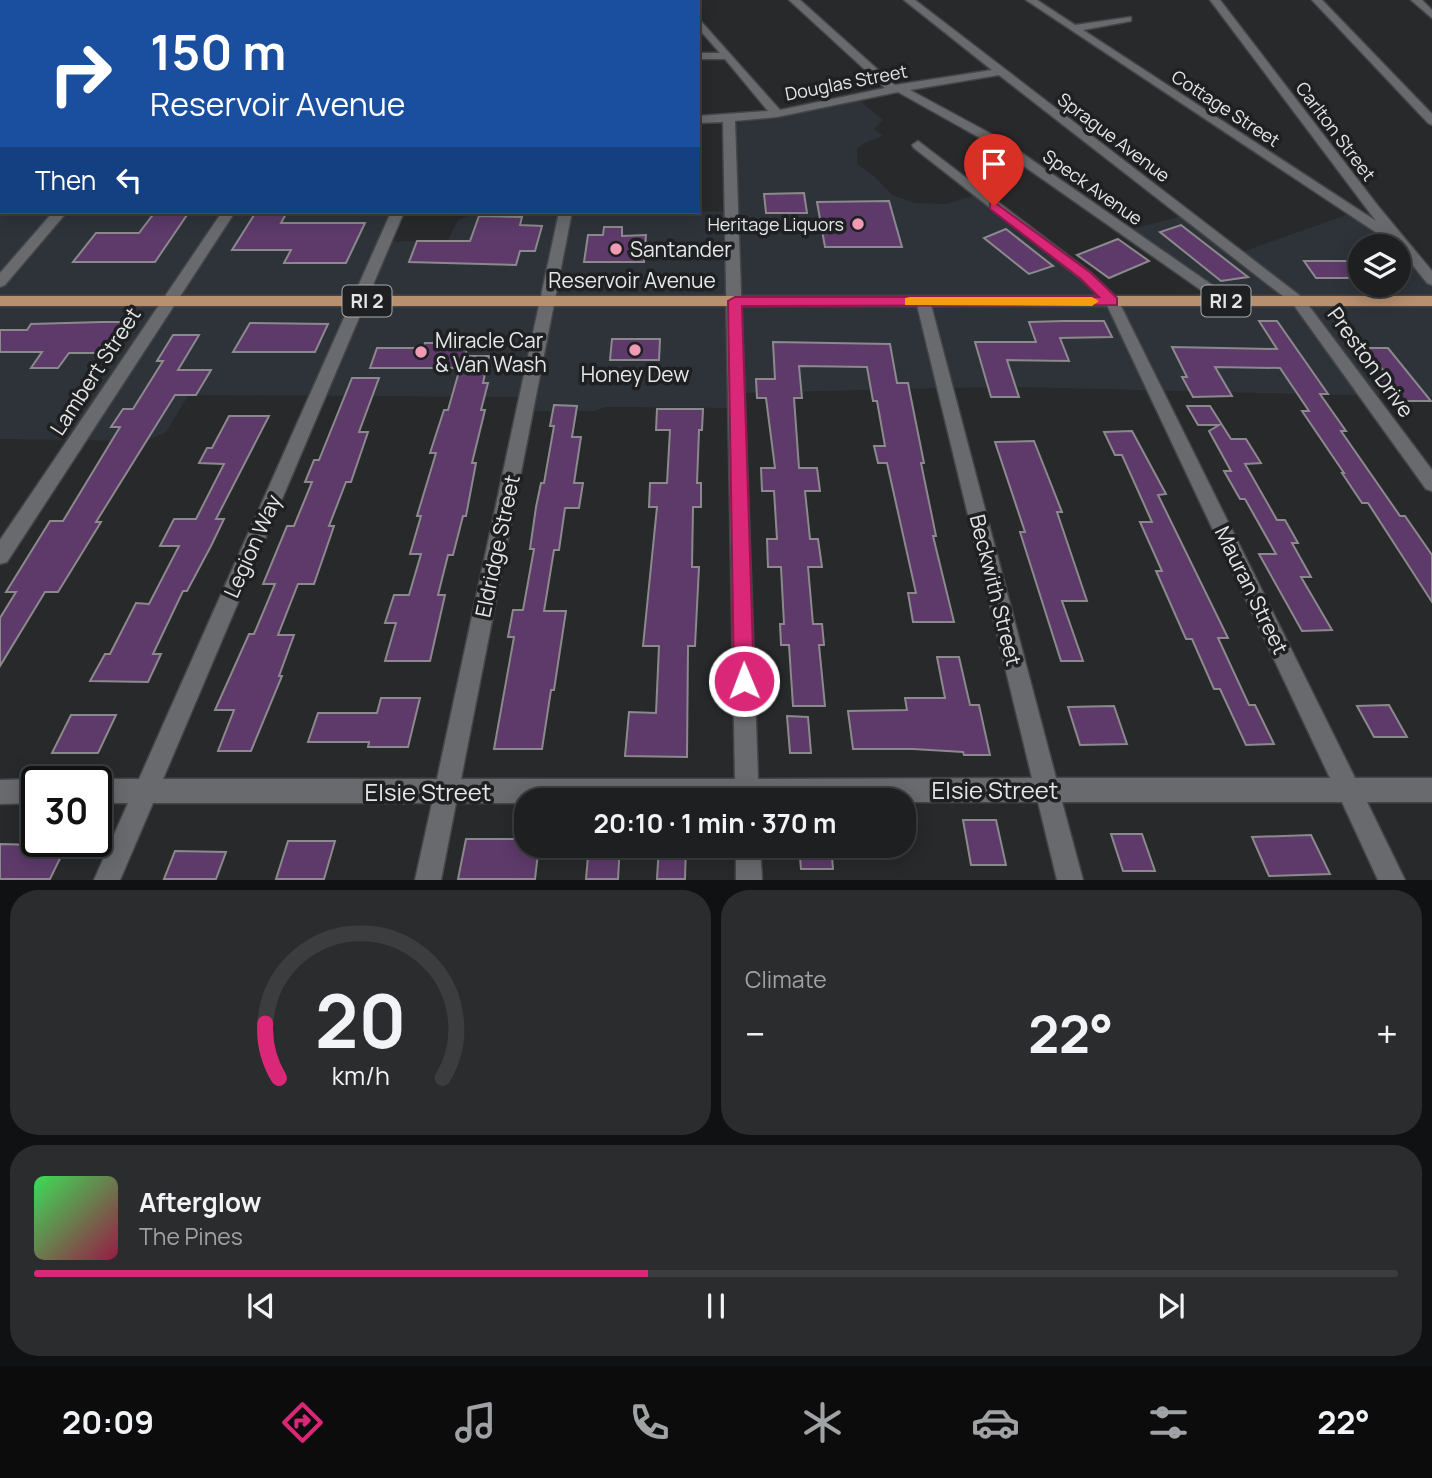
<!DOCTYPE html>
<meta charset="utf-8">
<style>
:root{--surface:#1e1f20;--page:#2b2c2d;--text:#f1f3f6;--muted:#a1a2a5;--line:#3c3d3e;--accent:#db2777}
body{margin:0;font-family:Manrope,sans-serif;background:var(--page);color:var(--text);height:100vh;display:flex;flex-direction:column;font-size:26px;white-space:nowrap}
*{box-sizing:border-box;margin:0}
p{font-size:23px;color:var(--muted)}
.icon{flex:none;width:38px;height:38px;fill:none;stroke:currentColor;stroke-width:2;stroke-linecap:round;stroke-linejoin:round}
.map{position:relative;height:880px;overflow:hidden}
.drawer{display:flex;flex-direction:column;gap:10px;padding:10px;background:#101112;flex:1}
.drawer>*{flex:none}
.hud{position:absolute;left:0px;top:0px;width:700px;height:214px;box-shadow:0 4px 18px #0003,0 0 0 2px var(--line);background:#1a4fa0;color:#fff;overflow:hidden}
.tools{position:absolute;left:1348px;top:234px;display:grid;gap:14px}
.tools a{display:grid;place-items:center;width:63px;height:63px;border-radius:50%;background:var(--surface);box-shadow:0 4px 18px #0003,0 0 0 2px var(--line);font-size:35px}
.speed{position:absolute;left:21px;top:766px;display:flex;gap:14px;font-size:35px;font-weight:700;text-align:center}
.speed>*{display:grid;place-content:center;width:91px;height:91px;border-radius:50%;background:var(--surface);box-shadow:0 4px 18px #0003,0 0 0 2px var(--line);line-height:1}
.speed .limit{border:4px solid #111;border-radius:10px;background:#fff;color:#111}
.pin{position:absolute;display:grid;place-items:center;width:60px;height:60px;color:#fff;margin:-72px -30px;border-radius:50% 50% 50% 0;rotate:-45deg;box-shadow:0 0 7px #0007}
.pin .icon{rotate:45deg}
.me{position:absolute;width:77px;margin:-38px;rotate:359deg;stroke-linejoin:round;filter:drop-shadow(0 0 5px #0008)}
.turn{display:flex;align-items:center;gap:24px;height:147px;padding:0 35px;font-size:32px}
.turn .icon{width:91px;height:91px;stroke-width:2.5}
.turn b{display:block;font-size:49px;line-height:60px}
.then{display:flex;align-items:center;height:66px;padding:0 35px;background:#0003;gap:14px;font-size:26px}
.big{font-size:52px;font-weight:700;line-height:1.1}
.drawer .widget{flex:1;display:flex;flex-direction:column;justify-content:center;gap:10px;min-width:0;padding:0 24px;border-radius:28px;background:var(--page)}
.drawer .dial{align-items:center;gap:0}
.dial svg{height:182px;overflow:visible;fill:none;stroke:var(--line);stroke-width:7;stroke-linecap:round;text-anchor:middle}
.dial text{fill:var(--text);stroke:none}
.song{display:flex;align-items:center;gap:21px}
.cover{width:84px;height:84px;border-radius:10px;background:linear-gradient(135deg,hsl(130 70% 55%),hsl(340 70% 35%))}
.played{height:7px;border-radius:4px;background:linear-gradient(90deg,var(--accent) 45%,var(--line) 45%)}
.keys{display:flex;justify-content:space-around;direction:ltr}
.heat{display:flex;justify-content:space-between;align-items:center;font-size:38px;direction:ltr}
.drawer .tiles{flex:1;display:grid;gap:10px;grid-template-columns:1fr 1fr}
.widget:last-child{grid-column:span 2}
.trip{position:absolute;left:514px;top:788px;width:402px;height:70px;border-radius:28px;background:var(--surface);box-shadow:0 4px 18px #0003,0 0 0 2px var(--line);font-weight:700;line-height:70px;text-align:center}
.tabs{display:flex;height:112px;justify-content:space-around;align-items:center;background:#0c0c0d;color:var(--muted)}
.tabs .icon{width:49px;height:49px}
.tabs .selected{color:var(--accent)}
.tabs b{font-size:32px;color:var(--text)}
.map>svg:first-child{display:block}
.built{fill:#2e333a;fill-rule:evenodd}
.building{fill:#5d3a6a;stroke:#8b898c;stroke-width:2}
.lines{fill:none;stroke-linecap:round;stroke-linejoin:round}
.minor-casing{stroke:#444547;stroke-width:3}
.major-casing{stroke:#444547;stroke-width:3}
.minor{fill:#696a6d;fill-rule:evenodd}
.major{fill:#b79070;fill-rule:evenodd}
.route{fill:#db2777;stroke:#8e194d;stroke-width:2}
.slow{fill:#f59e0b}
.poi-dot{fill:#f09ab5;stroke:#1e2021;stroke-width:2.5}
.labels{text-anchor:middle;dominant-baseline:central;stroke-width:7;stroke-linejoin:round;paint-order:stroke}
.far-street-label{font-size:18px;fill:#e5e6e7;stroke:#1e2021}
.far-poi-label{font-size:18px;fill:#e5e6e7;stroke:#1e2021;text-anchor:end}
.shield{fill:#1e2021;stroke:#a9abac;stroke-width:2}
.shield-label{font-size:19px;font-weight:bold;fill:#e5e6e7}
.poi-label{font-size:21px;fill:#e5e6e7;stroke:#1e2021;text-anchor:start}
.street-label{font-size:21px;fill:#e5e6e7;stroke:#1e2021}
.near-street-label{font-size:24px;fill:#e5e6e7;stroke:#1e2021}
</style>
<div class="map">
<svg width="1432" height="880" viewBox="0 0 1432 880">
<rect width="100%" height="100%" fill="#28292b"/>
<path class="built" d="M858,99L883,120L874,129L883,136L864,143L857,149V164L874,176L892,195L915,203L946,204L979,194L1116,296L1229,294L1132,229L1186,215L1239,253L1355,212L1395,237L1432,286V397L1018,387L945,388L738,393L736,408L604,407L595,411H525L523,397L192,395L188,396L166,432L146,441L0,439V211L397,212L386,239L389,242L448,240L458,220L471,215L731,211L730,125L770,115ZM1360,247H1398V285H1360Z"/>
<g class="building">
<polygon points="804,193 807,213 766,213 764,194"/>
<polygon points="889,201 902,247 825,247 817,202"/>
<polygon points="155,212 189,212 155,262 73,262 96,233 139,233"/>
<polygon points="256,212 287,212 281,223 365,223 346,263 284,263 291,250 232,250"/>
<polygon points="479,216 522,217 520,225 542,226 535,251 520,251 516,265 409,262 417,241 470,241"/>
<polygon points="1181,225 1248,277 1221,281 1160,232"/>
<polygon points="604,227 622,227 622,236 646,235 644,262 584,262 588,235 603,235"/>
<polygon points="1006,229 1053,266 1029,274 984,238"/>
<polygon points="1118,239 1149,261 1109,278 1077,255"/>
<polygon points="1304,261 1360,261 1360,278 1316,278"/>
<polygon points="1064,321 1104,321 1112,337 1060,338 1069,361 1007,360 1019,397 991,397 975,342 1036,342 1029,322"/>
<polygon points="1259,321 1277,321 1328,394 1320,394 1346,431 1341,431 1400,516 1405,516 1432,555 1432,602 1368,503 1362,503 1342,473 1344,473 1302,411 1309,411 1280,368 1215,367 1232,396 1193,397 1182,377 1187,377 1172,347 1277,349"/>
<polygon points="102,322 135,322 113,353 69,353 58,368 31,368 42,352 0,352 0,330 27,330 31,324"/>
<polygon points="250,323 328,324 315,352 233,352"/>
<polygon points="173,335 199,335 178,370 211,370 196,395 175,395 96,522 101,522 58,592 45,592 0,666 0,618 16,592 6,592 50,521 63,521 120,427 111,427 123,409 133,409 163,361 157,361"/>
<polygon points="612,339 660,339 659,360 610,360"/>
<polygon points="773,342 890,344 897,383 908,383 924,463 921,463 936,536 933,536 954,622 913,622 908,593 916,593 887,463 878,463 874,446 885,446 877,401 873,401 867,367 799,366 802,398 794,398 799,468 817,468 820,491 805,491 810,539 818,539 822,567 808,567 813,624 822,624 824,645 819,645 825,706 793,706 789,645 781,645 780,624 784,624 781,567 768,567 767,539 777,539 774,491 762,491 761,468 775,468 766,398 757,398 756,379 775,379"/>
<polygon points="425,343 469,343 465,356 489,356 483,383 488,383 481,410 485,410 472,463 476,463 466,516 463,516 453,555 448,555 438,595 445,595 430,661 385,661 396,623 385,623 394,595 409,595 421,554 410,554 421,516 417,516 436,453 430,453 444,410 448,410 460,368 370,368 377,348 423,348"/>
<polygon points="1366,348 1388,348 1431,401 1391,401 1370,374 1386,374"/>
<polygon points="352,378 379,378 359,432 368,432 351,482 346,482 329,526 334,526 314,584 298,584 278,635 294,635 279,676 282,676 251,751 218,751 234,710 215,710 249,634 254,634 275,584 263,584 287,526 294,526 312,482 305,482 314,460 319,460"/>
<polygon points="554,405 577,406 572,437 581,437 574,483 583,483 579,508 565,508 559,550 554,550 544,611 566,611 554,690 551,690 542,749 494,749 514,637 508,637 513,610 523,610 534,549 530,549 536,507 541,483 544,483 554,426 550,426"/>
<polygon points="1187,406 1210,406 1231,439 1246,439 1261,463 1245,464 1277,520 1285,520 1298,543 1292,543 1311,577 1301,577 1332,630 1302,631 1259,554 1276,554 1245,499 1240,499 1224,471 1231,471 1209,431 1219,425 1198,425"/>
<polygon points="657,409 703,409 702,430 699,430 697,483 701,483 701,507 693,507 692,567 699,567 695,646 688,646 687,757 625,756 629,712 656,713 659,646 643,646 657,507 649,507 650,483 667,483 670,430 656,430"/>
<polygon points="229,416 269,416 216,519 224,519 211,546 187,591 183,591 153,654 161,654 148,682 90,681 105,654 110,654 136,603 149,604 179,546 160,546 174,519 196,519 224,464 199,463 207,448 212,448"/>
<polygon points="1132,431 1166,494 1158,495 1228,638 1218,638 1249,705 1255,705 1274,744 1246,745 1220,689 1214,689 1192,639 1186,639 1156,571 1162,571 1140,522 1152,522 1122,455 1115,455 1104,432"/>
<polygon points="1034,441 1062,512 1057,512 1087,601 1062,601 1083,661 1061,661 1020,532 1025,532 995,442"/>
<polygon points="937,657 959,657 970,705 979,705 990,755 964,755 963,752 913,749 853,749 848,711 907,710 905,698 945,698"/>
<polygon points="381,698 420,698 408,747 368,747 369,742 308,742 318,713 377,713"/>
<polygon points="1389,705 1407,737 1374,737 1357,706"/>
<polygon points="1114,706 1127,744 1080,745 1068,707"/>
<polygon points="71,715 116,715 98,753 52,753"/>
<polygon points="787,716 808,717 811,753 790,753"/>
<polygon points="963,820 996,820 1006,865 971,865"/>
<polygon points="1111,834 1142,834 1155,871 1123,871"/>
<polygon points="1311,835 1330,874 1269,876 1252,837"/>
<polygon points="466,839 527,839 527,845 539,845 535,879 458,879"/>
<polygon points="288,841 335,841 324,879 276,879"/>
<polygon points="37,842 68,842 50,879 0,879 0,844 36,845"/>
<polygon points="589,845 620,845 618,879 586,879"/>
<polygon points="659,845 686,845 685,879 657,879"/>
<polygon points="799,845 831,845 833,869 801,869"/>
<polygon points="175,851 226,852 216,879 164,879"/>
</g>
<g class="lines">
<defs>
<g id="minor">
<polygon points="83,0 98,0 81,2"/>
<polygon points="162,0 172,0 173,2 163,2"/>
<polygon points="236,0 250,0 234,2"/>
<polygon points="388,0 402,0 386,2"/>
<polygon points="419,0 429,0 431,2 420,2"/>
<rect x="601" y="0" width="10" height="2"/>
<polygon points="661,0 682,0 681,2"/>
<polygon points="789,0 800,0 895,85 992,70 904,0 915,0 1303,298 1432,470 1432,491 1426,489 1293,304 999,75 910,90 1006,142 1231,298 1233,301 1231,304 1221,304 998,148 898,92 777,117 735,121 758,779 1032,778 916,301 923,296 930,301 1056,778 1330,778 1106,303 1081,279 914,148 912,145 918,141 1091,273 1117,298 1355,778 1432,778 1432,802 1367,802 1405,880 1378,880 1342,802 1062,802 1083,880 1057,880 1038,802 905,802 905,800 527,800 527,803 456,803 441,880 415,880 432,803 153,803 120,880 94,880 128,803 96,803 96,782 88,782 96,779 139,779 391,212 404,212 163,779 437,779 559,212 572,212 461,779 735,779 723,122 698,123 698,116 768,111 725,59 698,59 698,53 720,53 698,28 698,18 780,110 885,88"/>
<polygon points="1026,0 1037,0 1075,25 1131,17 1131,21 1083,30 1376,221 1210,0 1220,0 1378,206 1432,271 1432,285 1427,283 1398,247"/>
<polygon points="1312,0 1322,0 1432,114 1432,125 1428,123"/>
<polygon points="1411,0 1422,0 1432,10 1432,18"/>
<polygon points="2,18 2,25 0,25 0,19"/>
<polygon points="0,62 2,62 0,69"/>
<polygon points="0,112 2,112 0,119"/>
<rect x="0" y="172" width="2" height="8"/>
<polygon points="53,212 67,212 5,285 0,287 0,273"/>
<polygon points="222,212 235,212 7,562 0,564 0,540"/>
<polygon points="37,779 45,782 37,782 37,803 0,804 0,780"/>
<polygon points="736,845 760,845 762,880 736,880"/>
</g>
<rect id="major" x="0" y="296" width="1432" height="10"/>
</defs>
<use href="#minor" class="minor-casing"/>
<use href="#major" class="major-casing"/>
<use href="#minor" class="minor"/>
<use href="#major" class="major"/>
</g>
<polygon class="route" points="994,202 1091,273 1117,298 1117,305 742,306 754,681 751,687 744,690 737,687 734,681 728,301 735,297 1099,297 1081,279 990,209 990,203"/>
<polygon class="slow" points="910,297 1092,297 1099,301 1092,306 905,305 905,298"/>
<g class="poi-dot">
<circle cx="858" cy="224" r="7"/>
<circle cx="616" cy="249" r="7"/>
<circle cx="635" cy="350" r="7"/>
<circle cx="421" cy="352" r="7"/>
</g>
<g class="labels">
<g class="far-street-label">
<text transform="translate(846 82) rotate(-11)">Douglas Street</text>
<text transform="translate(1226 108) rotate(33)">Cottage Street</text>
<text transform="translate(1336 131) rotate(53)">Carlton Street</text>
<text transform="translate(1114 137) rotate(37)">Sprague Avenue</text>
<text transform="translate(1093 187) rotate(35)">Speck Avenue</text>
</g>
<g class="far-poi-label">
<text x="844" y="224">Heritage Liquors</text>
</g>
<g class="shield">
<rect x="342.5" y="285.5" width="49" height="31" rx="5"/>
<rect x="1201.5" y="285.5" width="49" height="31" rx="5"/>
</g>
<g class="shield-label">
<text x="367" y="301">RI 2</text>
<text x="1226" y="301">RI 2</text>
</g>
<g class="poi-label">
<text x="630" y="249">Santander</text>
<text x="435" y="340">Miracle Car<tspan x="435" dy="24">&amp; Van Wash</tspan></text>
<text x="635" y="374" text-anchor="middle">Honey Dew</text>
</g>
<g class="street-label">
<text x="632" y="280">Reservoir Avenue</text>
<text transform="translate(1371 362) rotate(54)">Preston Drive</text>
<text transform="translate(95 371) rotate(-57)">Lambert Street</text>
<text transform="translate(252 546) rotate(-66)">Legion Way</text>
<text transform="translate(497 546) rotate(-78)">Eldridge Street</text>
<text transform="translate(996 590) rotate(76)">Beckwith Street</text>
<text transform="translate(1252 590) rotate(64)">Mauran Street</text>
</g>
<g class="near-street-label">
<text x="995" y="789">Elsie Street</text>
<text x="428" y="791">Elsie Street</text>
</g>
</g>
</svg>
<div class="tools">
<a><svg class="icon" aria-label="layers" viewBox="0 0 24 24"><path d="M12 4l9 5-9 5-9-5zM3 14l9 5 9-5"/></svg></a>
</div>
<div class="speed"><div class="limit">30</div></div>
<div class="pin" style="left:994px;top:206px;background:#d93025"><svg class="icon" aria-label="arrive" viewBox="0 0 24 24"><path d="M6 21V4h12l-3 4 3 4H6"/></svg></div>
<svg class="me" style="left:744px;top:681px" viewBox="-20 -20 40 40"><circle r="17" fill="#db2777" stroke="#fff" stroke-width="3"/><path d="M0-11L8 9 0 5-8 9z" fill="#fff"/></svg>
<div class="trip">20:10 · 1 min · 370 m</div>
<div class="hud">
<div class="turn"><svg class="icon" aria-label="right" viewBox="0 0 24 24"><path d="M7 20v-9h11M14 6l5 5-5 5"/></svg><div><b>150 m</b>Reservoir Avenue</div></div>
<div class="then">Then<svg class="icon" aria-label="left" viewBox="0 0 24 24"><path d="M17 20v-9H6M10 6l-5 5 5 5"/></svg></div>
</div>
</div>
<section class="drawer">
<div class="tiles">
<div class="widget dial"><svg viewBox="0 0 100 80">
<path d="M14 69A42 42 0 1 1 86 69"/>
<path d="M14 69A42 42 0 0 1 8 45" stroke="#db2777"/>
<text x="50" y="56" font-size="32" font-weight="700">20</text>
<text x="50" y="72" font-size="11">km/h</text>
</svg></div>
<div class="widget"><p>Climate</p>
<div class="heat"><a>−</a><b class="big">22°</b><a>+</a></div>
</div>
<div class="widget">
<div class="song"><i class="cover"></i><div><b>Afterglow</b><p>The Pines</p></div></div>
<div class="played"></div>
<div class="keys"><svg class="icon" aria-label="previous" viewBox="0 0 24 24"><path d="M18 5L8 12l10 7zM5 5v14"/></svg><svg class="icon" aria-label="pause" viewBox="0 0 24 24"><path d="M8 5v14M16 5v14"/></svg><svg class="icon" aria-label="next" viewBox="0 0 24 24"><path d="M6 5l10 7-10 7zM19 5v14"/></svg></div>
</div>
</div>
</section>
<nav class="tabs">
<b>20:09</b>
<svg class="icon selected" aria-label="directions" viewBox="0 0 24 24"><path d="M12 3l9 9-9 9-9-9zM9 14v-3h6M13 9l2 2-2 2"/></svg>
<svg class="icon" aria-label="music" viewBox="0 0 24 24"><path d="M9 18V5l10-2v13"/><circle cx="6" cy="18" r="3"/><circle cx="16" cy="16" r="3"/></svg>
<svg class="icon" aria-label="phone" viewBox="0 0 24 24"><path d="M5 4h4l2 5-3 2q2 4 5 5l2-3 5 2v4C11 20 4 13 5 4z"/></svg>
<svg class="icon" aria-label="climate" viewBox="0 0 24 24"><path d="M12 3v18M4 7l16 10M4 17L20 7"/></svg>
<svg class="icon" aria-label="car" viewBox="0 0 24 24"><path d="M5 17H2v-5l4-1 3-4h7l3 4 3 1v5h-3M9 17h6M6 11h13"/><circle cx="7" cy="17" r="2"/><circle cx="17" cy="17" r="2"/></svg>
<svg class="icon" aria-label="filters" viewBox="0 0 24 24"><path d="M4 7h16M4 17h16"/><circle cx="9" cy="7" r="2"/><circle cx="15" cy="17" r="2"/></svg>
<b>22°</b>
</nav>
